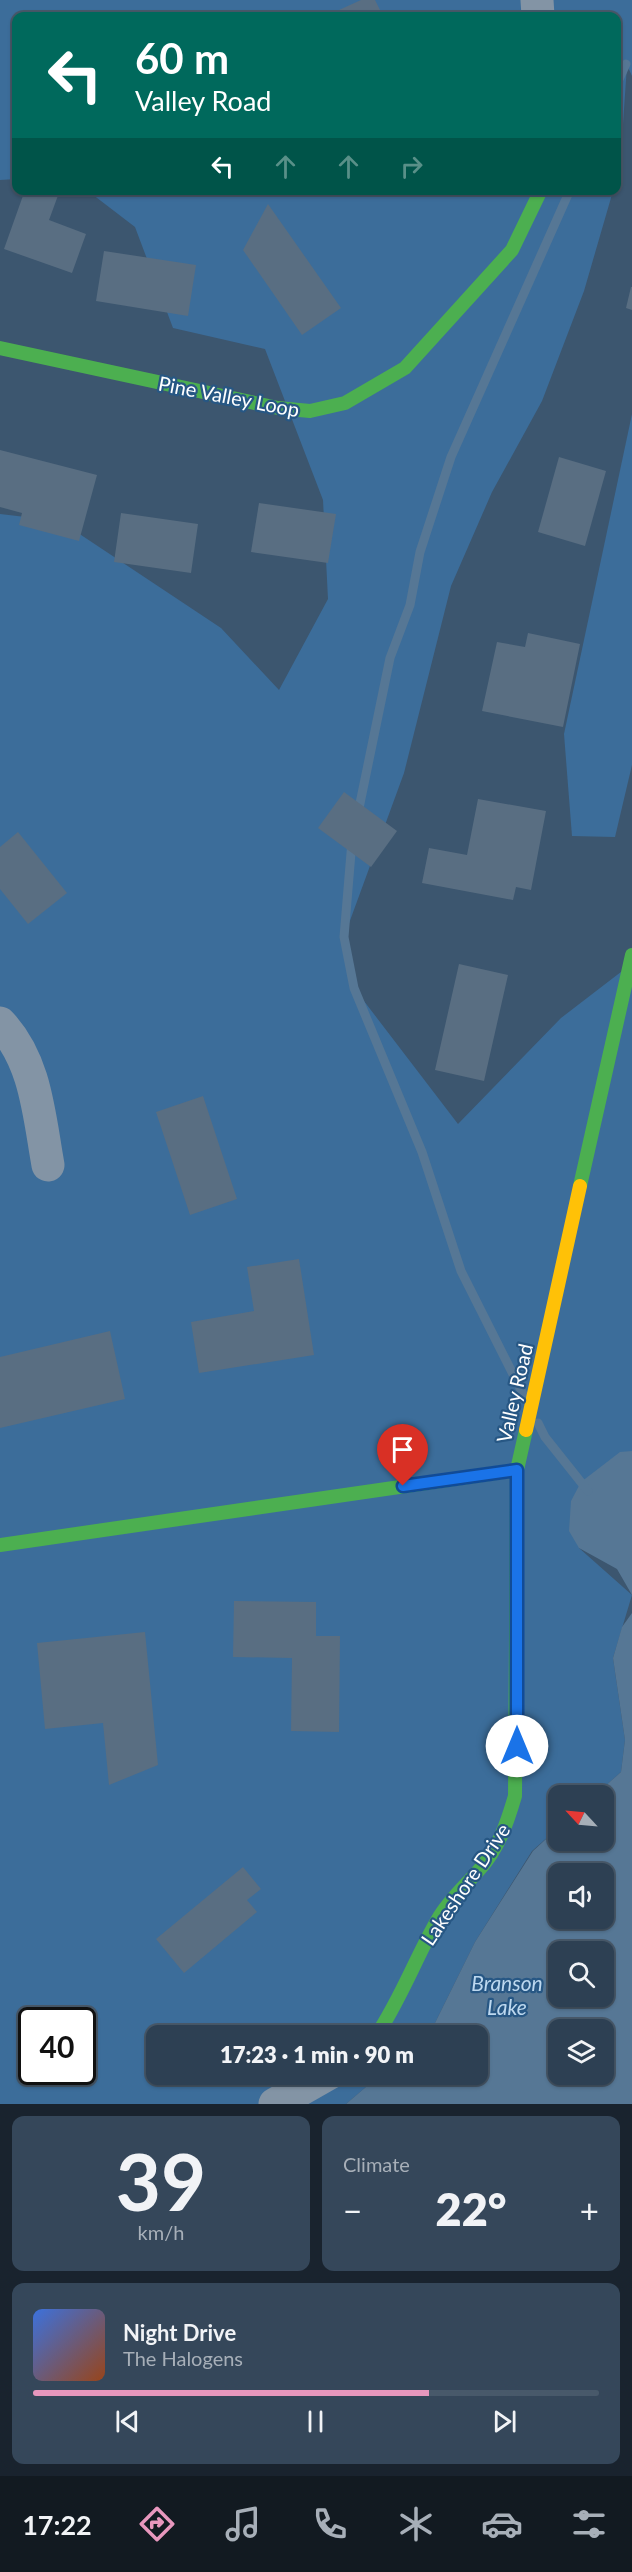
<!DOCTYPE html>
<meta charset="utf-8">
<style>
:root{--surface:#2d4053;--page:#35475a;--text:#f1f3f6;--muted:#a7afb8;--line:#48596a;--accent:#e797bd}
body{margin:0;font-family:Lato,sans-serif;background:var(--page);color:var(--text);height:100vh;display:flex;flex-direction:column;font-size:22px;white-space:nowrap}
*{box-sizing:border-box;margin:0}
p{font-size:20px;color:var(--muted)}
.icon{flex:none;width:33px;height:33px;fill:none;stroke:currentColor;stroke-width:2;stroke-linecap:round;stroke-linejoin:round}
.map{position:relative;height:2104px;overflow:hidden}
.details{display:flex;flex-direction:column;gap:12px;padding:12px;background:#19232e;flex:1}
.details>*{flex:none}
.banner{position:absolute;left:12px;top:12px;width:609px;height:183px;border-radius:12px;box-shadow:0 2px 4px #0004,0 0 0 2px var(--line);background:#00695c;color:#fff;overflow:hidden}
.needle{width:39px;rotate:296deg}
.controls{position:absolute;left:548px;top:1785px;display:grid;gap:12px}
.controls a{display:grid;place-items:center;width:66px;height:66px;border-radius:12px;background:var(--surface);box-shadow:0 2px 4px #0004,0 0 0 2px var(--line);font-size:30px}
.speed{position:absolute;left:18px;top:2007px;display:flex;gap:12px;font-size:30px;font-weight:700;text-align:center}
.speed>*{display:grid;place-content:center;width:78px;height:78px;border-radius:50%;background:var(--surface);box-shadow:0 2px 4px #0004,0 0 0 2px var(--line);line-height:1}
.speed .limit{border:3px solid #111;border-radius:9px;background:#fff;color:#111}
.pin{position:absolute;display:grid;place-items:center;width:51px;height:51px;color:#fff;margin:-62px -26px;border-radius:50% 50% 50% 0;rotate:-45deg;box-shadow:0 0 6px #0007}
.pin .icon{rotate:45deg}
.me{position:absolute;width:66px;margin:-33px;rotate:0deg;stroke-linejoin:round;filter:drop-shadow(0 0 4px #0008)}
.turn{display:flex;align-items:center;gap:21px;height:126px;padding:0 24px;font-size:27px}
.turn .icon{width:78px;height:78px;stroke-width:2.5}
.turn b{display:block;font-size:42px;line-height:51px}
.lanes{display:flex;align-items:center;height:57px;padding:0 24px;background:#0003;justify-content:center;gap:30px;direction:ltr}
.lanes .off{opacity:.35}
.big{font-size:45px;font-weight:800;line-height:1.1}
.details .widget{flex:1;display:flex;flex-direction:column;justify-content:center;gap:9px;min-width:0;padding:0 21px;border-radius:12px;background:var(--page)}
.details .dial{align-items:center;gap:0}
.dial b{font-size:78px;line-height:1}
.song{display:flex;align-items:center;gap:18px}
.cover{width:72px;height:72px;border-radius:9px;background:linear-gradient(135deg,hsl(220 70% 55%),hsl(20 70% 35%))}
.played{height:6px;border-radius:3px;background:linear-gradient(90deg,var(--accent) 70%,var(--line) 70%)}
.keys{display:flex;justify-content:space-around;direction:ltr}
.heat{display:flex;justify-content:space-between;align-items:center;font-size:33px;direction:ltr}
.details .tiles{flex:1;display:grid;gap:12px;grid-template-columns:1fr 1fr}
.widget:last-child{grid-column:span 2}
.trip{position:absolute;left:146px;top:2025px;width:342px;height:60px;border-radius:12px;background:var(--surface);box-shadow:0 2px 4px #0004,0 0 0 2px var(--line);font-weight:800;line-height:60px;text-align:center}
.dock{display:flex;height:96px;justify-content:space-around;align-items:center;background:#121a21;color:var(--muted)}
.dock .icon{width:42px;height:42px}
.dock .on{color:var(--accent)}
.dock b{font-size:27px;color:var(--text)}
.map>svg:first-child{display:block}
.green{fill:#3c6d9a;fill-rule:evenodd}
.water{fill:#567795;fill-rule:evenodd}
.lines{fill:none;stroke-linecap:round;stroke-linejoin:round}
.stream{stroke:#567795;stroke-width:9}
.building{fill:#596e82}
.street{stroke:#8394a5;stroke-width:33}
.fast{stroke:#4caf50;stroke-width:14}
.slow{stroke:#ffc107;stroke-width:14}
.route-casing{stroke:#114b97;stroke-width:15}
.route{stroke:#1a73e8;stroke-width:10}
.labels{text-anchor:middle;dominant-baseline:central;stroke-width:4.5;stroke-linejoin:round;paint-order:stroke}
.street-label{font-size:20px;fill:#fff;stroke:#275784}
.water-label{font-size:21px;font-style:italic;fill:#bdd8ef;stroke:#275784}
</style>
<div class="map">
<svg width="632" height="2104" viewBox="0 0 632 2104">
<rect width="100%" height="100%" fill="#3c566f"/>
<g class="green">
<polygon points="0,0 632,0 632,76 627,65 620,169 617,180 616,16 16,16 16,179 0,180"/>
<path d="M88,191H613L584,291L542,401L492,492L451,586L404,773L344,937L354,988L458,1124L561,1018L630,965L632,966V1455L579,1548L632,1595L613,1658L625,1740L621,1772L595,1795L558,1796V1828L532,1851L475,1942L432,2029L425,2035L156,2036V2074L380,2075L346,2104H0V514L60,521L221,628L279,690L328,599L323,500L265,349L173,328L135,227ZM32,2020H82V2072H32Z"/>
<polygon points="632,414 632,765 615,837 572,836 564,734"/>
</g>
<path class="water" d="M632,1451V2104H346L380,2075L477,2074V2036L425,2035L432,2029L475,1942L533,1851L558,1828V1840H603V1796L595,1795L621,1772L625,1740L613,1658L622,1627L632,1613V1595L617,1569L579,1548L569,1531L571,1501L581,1482L620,1452ZM558,1874H603V1918H558ZM558,1952H603V1996H558ZM558,2030H603V2074H558Z"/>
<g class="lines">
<g class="stream">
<polyline points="616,86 626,64"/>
<polyline points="358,813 390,658 410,605 420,552 451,457 570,190"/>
<polyline points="352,841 344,937 354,988 422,1152 461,1271 523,1394"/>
<polyline points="538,1423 545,1437 588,1491"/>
</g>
</g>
<g class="building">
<polygon points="361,0 375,0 383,16 342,16 339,10"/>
<polygon points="25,190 60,190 49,220 86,234 72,273 4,249"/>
<polygon points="268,204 341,308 302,335 243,250"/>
<polygon points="104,251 196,265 188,316 96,301"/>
<polygon points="631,287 632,287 632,310 626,308"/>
<polygon points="0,450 97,475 79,541 19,525 22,513 0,507"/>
<polygon points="559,457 606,471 585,546 538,532"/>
<polygon points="259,503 336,514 328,563 251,552"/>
<polygon points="121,513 198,524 191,573 114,562"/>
<polygon points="528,633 580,644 563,727 482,711 497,642 525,647"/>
<polygon points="344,792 397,831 371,867 318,828"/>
<polygon points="478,799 546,811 531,890 516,887 513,900 422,883 429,848 467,855"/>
<polygon points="18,832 67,893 28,924 0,889 0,847"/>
<polygon points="459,964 508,975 484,1081 435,1070"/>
<polygon points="203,1096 237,1199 190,1215 156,1112"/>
<polygon points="299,1259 314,1355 199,1373 191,1322 254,1311 247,1267"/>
<polygon points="110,1331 125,1399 0,1428 0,1357"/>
<polygon points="234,1601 316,1602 316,1636 340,1636 339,1732 291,1731 292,1658 233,1657"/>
<polygon points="145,1632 158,1765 109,1785 103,1723 45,1729 37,1643"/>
<polygon points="243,1867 261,1889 247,1900 257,1912 184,1973 156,1939"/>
</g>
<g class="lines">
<g class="street">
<polyline points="537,0 538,16"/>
<path d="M0,1023C36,1061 39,1115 48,1165"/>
<polyline points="275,2104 328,2074"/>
</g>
<g class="fast">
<polyline points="0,348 278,408 310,411 345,403 405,368 512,250 541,190"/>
<polyline points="580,1186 632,955"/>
<polyline points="0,1545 517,1470"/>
<path d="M376,2036C401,1999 416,1957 438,1919C449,1900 465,1886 479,1870C499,1848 507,1823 515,1796L517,1470L526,1430"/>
</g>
<polyline class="slow" points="526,1430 580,1186"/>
</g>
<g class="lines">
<defs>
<polyline id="route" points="403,1486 517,1470 517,1746"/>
</defs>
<use href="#route" class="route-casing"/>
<use href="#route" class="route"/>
</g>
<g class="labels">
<g class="street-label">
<text transform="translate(229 396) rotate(11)">Pine Valley Loop</text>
<text transform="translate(514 1393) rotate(-77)">Valley Road</text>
<text transform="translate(465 1884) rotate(-56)">Lakeshore Drive</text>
</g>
<g class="water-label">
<text x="507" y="1982">Branson<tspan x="507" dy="24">Lake</tspan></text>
</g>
</g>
</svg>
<div class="controls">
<a><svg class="needle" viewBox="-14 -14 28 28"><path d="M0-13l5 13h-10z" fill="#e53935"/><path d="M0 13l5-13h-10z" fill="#a7afb8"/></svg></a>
<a><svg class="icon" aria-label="sound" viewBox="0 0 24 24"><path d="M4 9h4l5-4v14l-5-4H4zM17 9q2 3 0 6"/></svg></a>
<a><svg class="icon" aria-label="search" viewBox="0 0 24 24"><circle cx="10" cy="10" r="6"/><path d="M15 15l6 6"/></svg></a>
<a><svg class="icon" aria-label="layers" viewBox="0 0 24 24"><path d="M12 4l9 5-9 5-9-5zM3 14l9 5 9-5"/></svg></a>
</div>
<div class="speed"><div class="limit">40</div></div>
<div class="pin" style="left:403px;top:1486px;background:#d93025"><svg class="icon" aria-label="arrive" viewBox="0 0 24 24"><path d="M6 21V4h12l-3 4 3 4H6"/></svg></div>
<svg class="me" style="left:517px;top:1746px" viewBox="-20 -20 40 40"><circle r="19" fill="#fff"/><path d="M0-13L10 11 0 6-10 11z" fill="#1a73e8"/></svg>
<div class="trip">17:23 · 1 min · 90 m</div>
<div class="banner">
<div class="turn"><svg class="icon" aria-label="left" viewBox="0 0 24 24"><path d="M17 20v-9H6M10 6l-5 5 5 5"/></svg><div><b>60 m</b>Valley Road</div></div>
<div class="lanes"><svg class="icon" aria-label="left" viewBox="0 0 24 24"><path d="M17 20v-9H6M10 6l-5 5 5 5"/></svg><svg class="icon off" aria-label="ahead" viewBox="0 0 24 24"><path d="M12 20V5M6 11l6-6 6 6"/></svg><svg class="icon off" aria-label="ahead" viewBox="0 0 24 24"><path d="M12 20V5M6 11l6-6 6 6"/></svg><svg class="icon off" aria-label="right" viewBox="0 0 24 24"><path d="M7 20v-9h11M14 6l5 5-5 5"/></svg></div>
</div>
</div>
<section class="details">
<div class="tiles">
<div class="widget dial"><b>39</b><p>km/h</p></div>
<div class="widget"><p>Climate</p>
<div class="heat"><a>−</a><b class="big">22°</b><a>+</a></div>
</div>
<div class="widget">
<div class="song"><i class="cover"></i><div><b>Night Drive</b><p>The Halogens</p></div></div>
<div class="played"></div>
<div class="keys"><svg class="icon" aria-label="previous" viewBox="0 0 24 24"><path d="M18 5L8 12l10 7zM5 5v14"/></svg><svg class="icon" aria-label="pause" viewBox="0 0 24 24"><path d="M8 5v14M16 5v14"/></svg><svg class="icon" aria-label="next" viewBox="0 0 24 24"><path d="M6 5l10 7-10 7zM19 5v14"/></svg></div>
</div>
</div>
</section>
<nav class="dock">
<b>17:22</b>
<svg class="icon on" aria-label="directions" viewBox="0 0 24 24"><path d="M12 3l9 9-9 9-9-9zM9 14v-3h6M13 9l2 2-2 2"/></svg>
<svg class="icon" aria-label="music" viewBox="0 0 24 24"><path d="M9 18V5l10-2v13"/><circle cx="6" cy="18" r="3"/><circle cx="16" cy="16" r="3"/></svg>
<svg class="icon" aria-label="phone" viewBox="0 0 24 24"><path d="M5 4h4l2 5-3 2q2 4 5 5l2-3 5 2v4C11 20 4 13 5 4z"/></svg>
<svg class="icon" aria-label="climate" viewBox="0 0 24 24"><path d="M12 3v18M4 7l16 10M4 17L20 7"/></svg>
<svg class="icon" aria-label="car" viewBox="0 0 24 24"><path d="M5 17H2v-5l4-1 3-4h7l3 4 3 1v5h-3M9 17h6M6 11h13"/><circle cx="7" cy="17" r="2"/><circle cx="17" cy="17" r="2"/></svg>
<svg class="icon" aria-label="filters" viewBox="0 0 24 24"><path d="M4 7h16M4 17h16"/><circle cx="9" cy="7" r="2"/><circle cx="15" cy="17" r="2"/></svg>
</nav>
